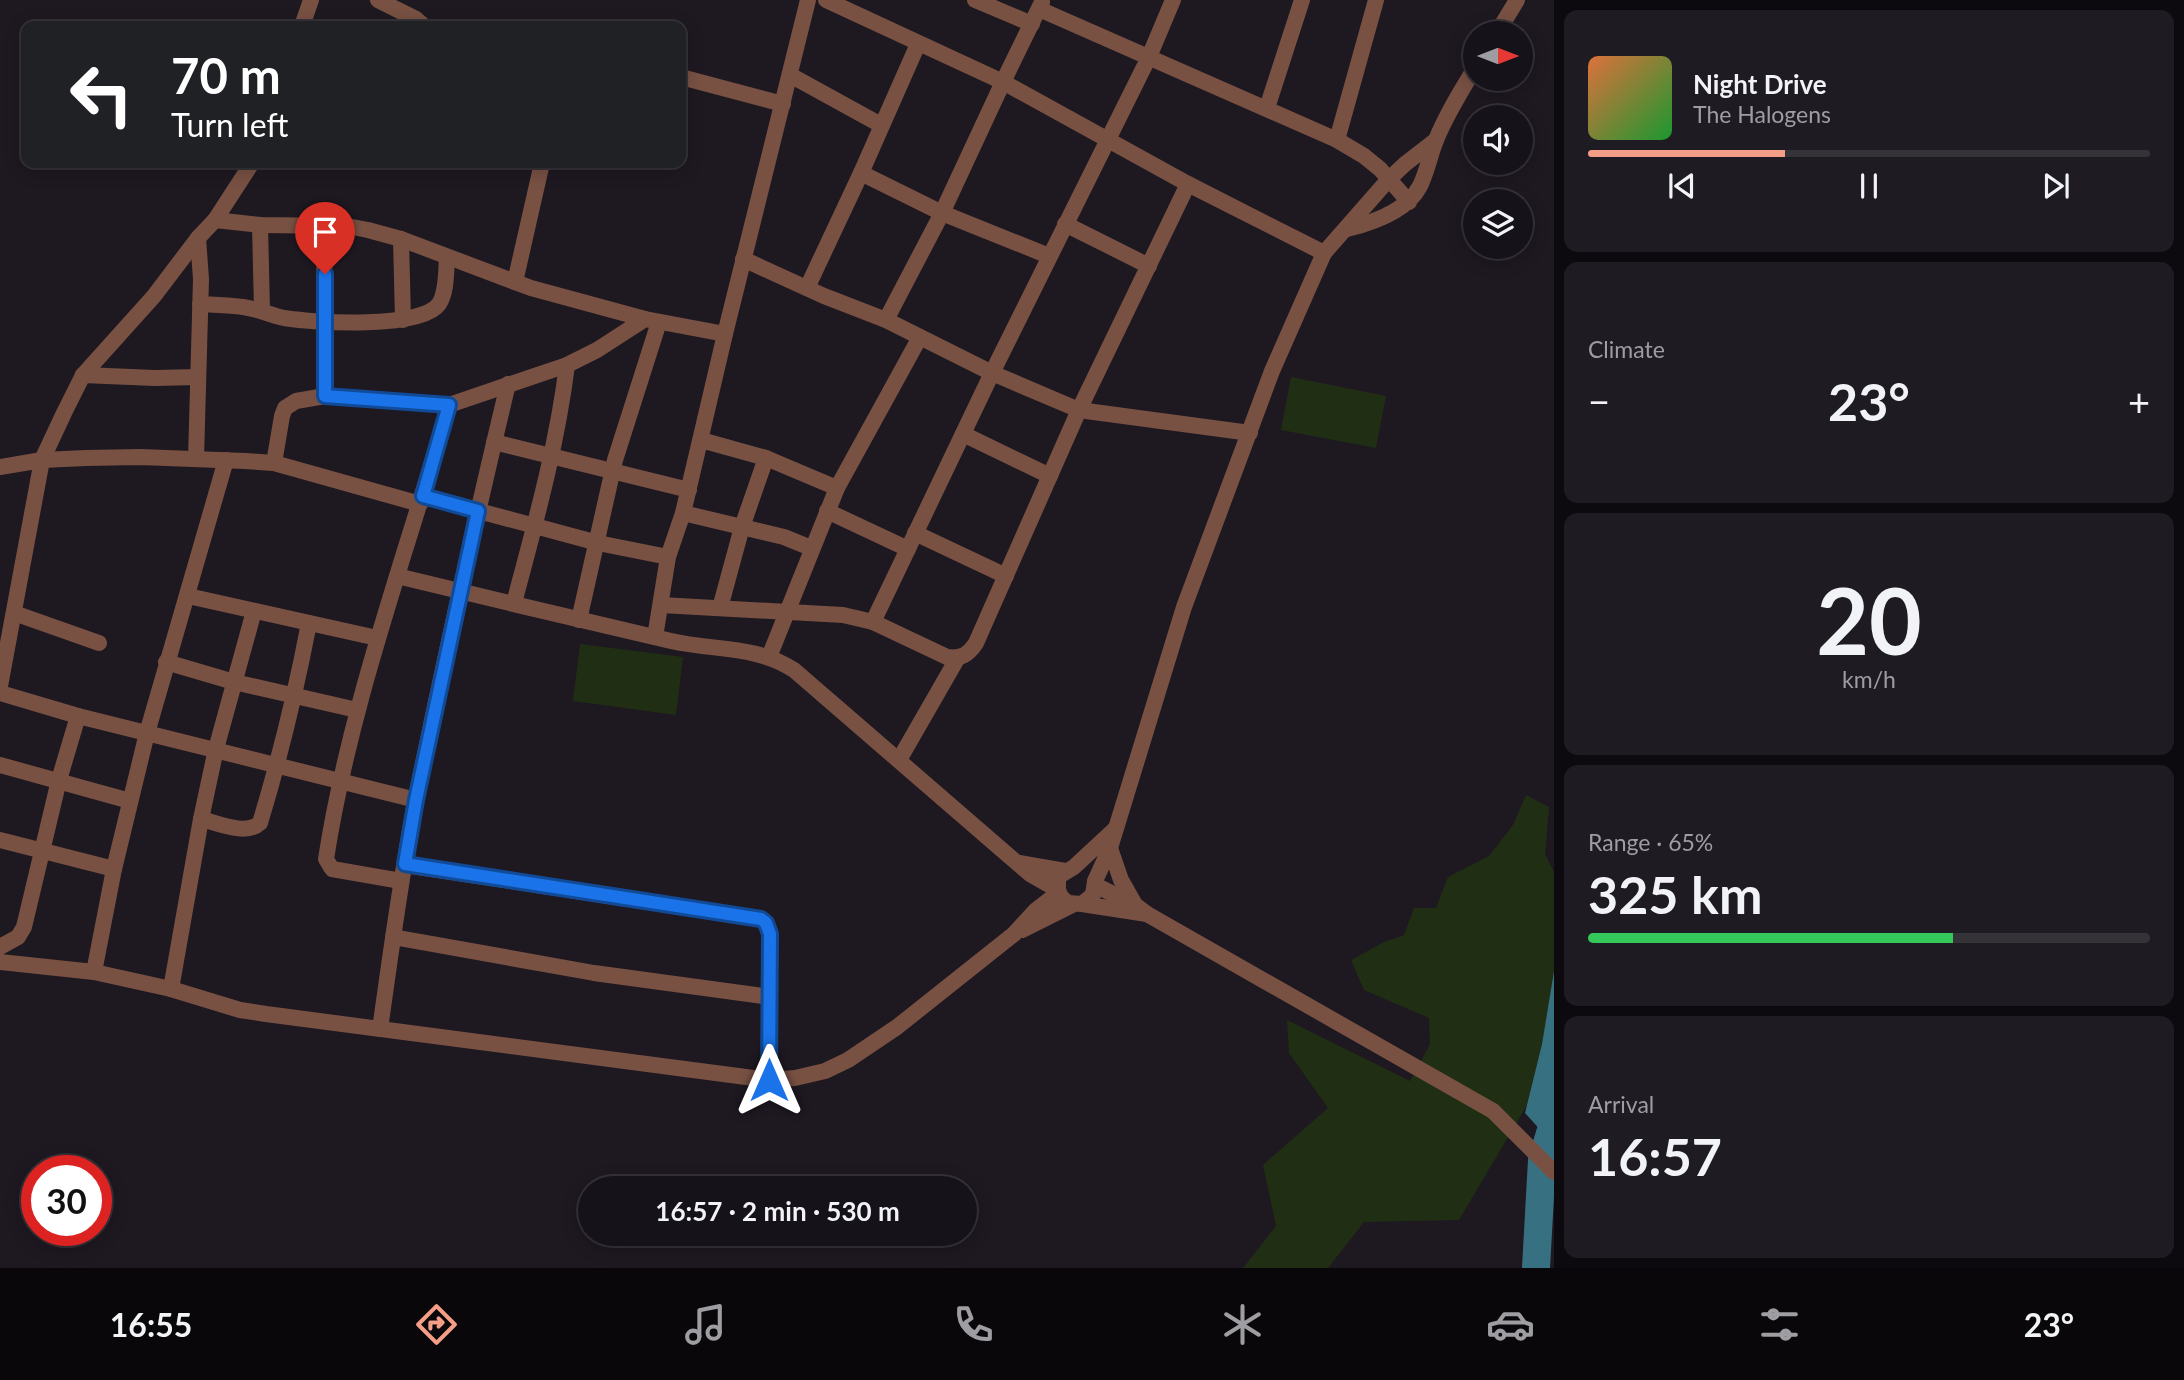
<!DOCTYPE html>
<meta charset="utf-8">
<style>
:root{--surface:#161219;--page:#1f1b22;--text:#f1f3f6;--muted:#9e9ea2;--line:#353238;--accent:#f49e87}
body{margin:0;font-family:Lato,sans-serif;background:var(--page);color:var(--text);height:100vh;display:flex;flex-direction:column;font-size:26px;white-space:nowrap}
*{box-sizing:border-box;margin:0}
p{font-size:23px;color:var(--muted)}
.icon{flex:none;width:38px;height:38px;fill:none;stroke:currentColor;stroke-width:2;stroke-linecap:round;stroke-linejoin:round}
.map{position:relative;flex:1;overflow:hidden}
.panel{display:flex;flex-direction:column;gap:10px;padding:10px;background:#0c0a0e;width:630px}
.panel>*{flex:none}
.banner{position:absolute;left:21px;top:21px;width:665px;height:147px;border-radius:14px;box-shadow:0 4px 18px #0003,0 0 0 2px var(--line);background:#202124;color:#fff;overflow:hidden}
.needle{width:46px;rotate:90deg}
.buttons{position:absolute;left:1463px;top:21px;display:grid;gap:14px}
.buttons a{display:grid;place-items:center;width:70px;height:70px;border-radius:50%;background:var(--surface);box-shadow:0 4px 18px #0003,0 0 0 2px var(--line);font-size:35px}
.speed{position:absolute;left:21px;top:1155px;display:flex;gap:14px;font-size:35px;font-weight:700;text-align:center}
.speed>*{display:grid;place-content:center;width:91px;height:91px;border-radius:50%;background:var(--surface);box-shadow:0 4px 18px #0003,0 0 0 2px var(--line);line-height:1}
.speed .limit{border:10px solid #d22;background:#fff;color:#111}
.pin{position:absolute;display:grid;place-items:center;width:60px;height:60px;color:#fff;margin:-72px -30px;border-radius:50% 50% 50% 0;rotate:-45deg;box-shadow:0 0 7px #0007}
.pin .icon{rotate:45deg}
.me{position:absolute;width:77px;margin:-38px;rotate:0deg;stroke-linejoin:round;filter:drop-shadow(0 0 5px #0008)}
.turn{display:flex;align-items:center;gap:24px;height:147px;padding:0 35px;font-size:32px}
.turn .icon{width:91px;height:91px;stroke-width:2.5}
.turn b{display:block;font-size:49px;line-height:60px}
.big{font-size:52px;font-weight:700;line-height:1.1}
.panel .widget{flex:1;display:flex;flex-direction:column;justify-content:center;gap:10px;min-width:0;padding:0 24px;border-radius:14px;background:var(--page)}
.panel .dial{align-items:center;gap:0}
.dial b{font-size:91px;line-height:1}
.song{display:flex;align-items:center;gap:21px}
.cover{width:84px;height:84px;border-radius:10px;background:linear-gradient(135deg,hsl(20 70% 55%),hsl(130 70% 35%))}
.played{height:7px;border-radius:4px;background:linear-gradient(90deg,var(--accent) 35%,var(--line) 35%)}
.keys{display:flex;justify-content:space-around;direction:ltr}
.heat{display:flex;justify-content:space-between;align-items:center;font-size:38px;direction:ltr}
.charge{height:10px;border-radius:5px;background:linear-gradient(90deg,#34c759 65%,var(--line) 0)}
.trip{position:absolute;left:578px;top:1176px;width:399px;height:70px;border-radius:35px;background:var(--surface);box-shadow:0 4px 18px #0003,0 0 0 2px var(--line);font-weight:700;line-height:70px;text-align:center}
.tab-bar{display:flex;height:112px;justify-content:space-around;align-items:center;background:#09070a;color:var(--muted)}
.tab-bar .icon{width:49px;height:49px}
.tab-bar .current{color:var(--accent)}
.tab-bar b{font-size:32px;color:var(--text)}
main{display:flex;flex:1;min-height:0}
.map>svg:first-child{display:block}
.green{fill:#202f14}
.water{fill:#377181}
.lines{fill:none;stroke-linecap:round;stroke-linejoin:round}
.river{stroke:#377181;stroke-width:28}
.minor{stroke:#785143;stroke-width:16}
.route-casing{stroke:#114b97;stroke-width:18}
.route{stroke:#1a73e8;stroke-width:12}
</style>
<main>
<div class="map">
<svg width="1554" height="1268" viewBox="0 0 1554 1268">
<rect width="100%" height="100%" fill="#1e1821"/>
<g class="green">
<polygon points="1291,377 1386,396 1376,448 1281,430"/>
<polygon points="580,644 683,657 676,715 573,701"/>
<polygon points="1526,795 1549,807 1545,854 1554,872 1554,971 1542,1044 1527,1105 1459,1220 1364,1222 1328,1268 1243,1268 1276,1226 1263,1165 1328,1108 1289,1053 1287,1020 1410,1081 1430,1044 1429,1018 1364,990 1351,960 1384,942 1404,935 1414,908 1436,908 1448,877 1489,856 1513,825"/>
</g>
<polygon class="water" points="1554,971 1554,1145 1525,1113 1542,1044"/>
<g class="lines">
<polyline class="river" points="1536,1268 1542,1160 1554,1120"/>
<g class="minor">
<polyline points="378,0 416,19 424,26"/>
<polyline points="826,0 1003,82 1188,184 1324,253"/>
<polyline points="975,0 1032,24"/>
<polyline points="1039,9 1337,140 1364,156 1380,169 1409,202"/>
<polyline points="302,26 311,0"/>
<polyline points="1497,33 1517,0"/>
<polyline points="790,75 881,125"/>
<polyline points="681,77 783,104"/>
<polyline points="1267,108 1302,0"/>
<polyline points="1337,140 1376,0"/>
<polyline points="861,173 942,213 1049,256"/>
<polyline points="215,220 260,225 347,226 368,230 401,239 531,288 645,319 725,334"/>
<polyline points="1065,224 1149,266"/>
<polyline points="260,225 262,310"/>
<polyline points="323,226 326,322 325,396"/>
<path d="M1347,229C1372,223 1407,211 1420,186C1427,172 1430,155 1436,140C1446,115 1461,91 1475,68"/>
<polyline points="401,239 403,320"/>
<polyline points="743,259 824,296 886,320 992,373 1079,410 1250,433"/>
<polyline points="515,282 542,163"/>
<polyline points="807,288 861,173 918,44"/>
<path d="M200,304C215,305 229,305 243,307C258,309 270,315 284,318C314,323 422,329 439,304C447,292 446,270 447,257"/>
<polyline points="886,320 942,213 1003,82 1042,2"/>
<polyline points="83,375 155,378 198,377"/>
<polyline points="963,434 1050,476"/>
<polyline points="701,440 766,458 837,488"/>
<polyline points="494,442 689,490"/>
<polyline points="196,459 201,279 198,238"/>
<polyline points="274,463 282,416 285,408 296,401 325,396 449,405 567,365 597,350 645,319"/>
<polyline points="0,467 42,460 86,458 140,457 245,461 274,463 420,504"/>
<polyline points="423,496 598,543 668,557"/>
<polyline points="827,511 908,549"/>
<polyline points="683,513 784,537 811,548"/>
<polyline points="915,533 1006,576"/>
<path d="M397,576C488,598 580,620 671,641C715,651 755,645 794,670L1016,862L1030,874L1058,890L1061,897L1068,903L1082,904L1147,914"/>
<polyline points="188,596 377,638"/>
<path d="M514,603C535,524 557,446 567,365"/>
<path d="M661,605L843,615L873,622L947,657C961,659 968,655 976,643L1079,410L1188,184"/>
<polyline points="720,608 742,527 766,458"/>
<polyline points="14,613 99,643"/>
<polyline points="579,620 615,460 659,322"/>
<polyline points="873,622 992,373 1149,57 1173,0"/>
<polyline points="655,637 668,557 683,513 725,334 808,0"/>
<polyline points="769,657 837,488 920,337"/>
<polyline points="166,662 234,682 357,710"/>
<polyline points="0,686 42,460 64,413 83,375 154,296 198,238 215,220 252,163"/>
<polyline points="0,693 78,716 416,800"/>
<polyline points="899,760 957,659"/>
<polyline points="0,765 130,801"/>
<path d="M201,819C218,823 246,836 260,823C280,757 296,691 309,623"/>
<polyline points="0,840 114,869"/>
<polyline points="1110,848 1121,880 1134,903"/>
<polyline points="1019,863 1065,871"/>
<polyline points="405,865 760,919 766,923 770,934 769,1080"/>
<path d="M401,881L332,869L326,859C350,704 406,556 449,405"/>
<polyline points="1095,885 1135,905 1147,914 1493,1111 1554,1172"/>
<polyline points="1058,890 1058,879 1061,875 1074,867 1115,829"/>
<polyline points="1082,904 1093,895 1095,881 1110,848 1184,607 1272,371 1324,253 1389,179 1405,164 1436,140"/>
<polyline points="1022,930 1072,905"/>
<polyline points="393,937 594,973 770,997"/>
<polyline points="0,947 18,937 24,927 59,780 78,716"/>
<polyline points="0,962 94,972 171,989 240,1010 266,1014 769,1080 795,1078 825,1071 848,1060 897,1027 1014,934 1036,910 1058,893"/>
<polyline points="94,972 114,869 147,733 226,460"/>
<polyline points="171,989 201,819 216,749 254,611"/>
<path d="M380,1029C391,952 401,875 416,798C444,660 475,522 508,384"/>
</g>
</g>
<g class="lines">
<defs>
<polyline id="route" points="325,274 325,396 449,405 423,496 478,511 416,800 405,864 761,919 766,923 770,934 769,1080"/>
</defs>
<use href="#route" class="route-casing"/>
<use href="#route" class="route"/>
</g>
</svg>
<div class="buttons">
<a><svg class="needle" viewBox="-14 -14 28 28"><path d="M0-13l5 13h-10z" fill="#e53935"/><path d="M0 13l5-13h-10z" fill="#9e9ea2"/></svg></a>
<a><svg class="icon" aria-label="sound" viewBox="0 0 24 24"><path d="M4 9h4l5-4v14l-5-4H4zM17 9q2 3 0 6"/></svg></a>
<a><svg class="icon" aria-label="layers" viewBox="0 0 24 24"><path d="M12 4l9 5-9 5-9-5zM3 14l9 5 9-5"/></svg></a>
</div>
<div class="speed"><div class="limit">30</div></div>
<div class="pin" style="left:325px;top:274px;background:#d93025"><svg class="icon" aria-label="arrive" viewBox="0 0 24 24"><path d="M6 21V4h12l-3 4 3 4H6"/></svg></div>
<svg class="me" style="left:769px;top:1080px" viewBox="-20 -20 40 40"><path d="M0-17L14 15 0 8-14 15z" fill="#1a73e8" stroke="#fff" stroke-width="4"/></svg>
<div class="trip">16:57 · 2 min · 530 m</div>
<div class="banner">
<div class="turn"><svg class="icon" aria-label="left" viewBox="0 0 24 24"><path d="M17 20v-9H6M10 6l-5 5 5 5"/></svg><div><b>70 m</b>Turn left</div></div>
</div>
</div>
<section class="panel">
<div class="widget">
<div class="song"><i class="cover"></i><div><b>Night Drive</b><p>The Halogens</p></div></div>
<div class="played"></div>
<div class="keys"><svg class="icon" aria-label="previous" viewBox="0 0 24 24"><path d="M18 5L8 12l10 7zM5 5v14"/></svg><svg class="icon" aria-label="pause" viewBox="0 0 24 24"><path d="M8 5v14M16 5v14"/></svg><svg class="icon" aria-label="next" viewBox="0 0 24 24"><path d="M6 5l10 7-10 7zM19 5v14"/></svg></div>
</div>
<div class="widget"><p>Climate</p>
<div class="heat"><a>−</a><b class="big">23°</b><a>+</a></div>
</div>
<div class="widget dial"><b>20</b><p>km/h</p></div>
<div class="widget"><p>Range · 65%</p><b class="big">325 km</b><div class="charge"></div></div>
<div class="widget"><p>Arrival</p><b class="big">16:57</b></div>
</section>
</main>
<nav class="tab-bar">
<b>16:55</b>
<svg class="icon current" aria-label="directions" viewBox="0 0 24 24"><path d="M12 3l9 9-9 9-9-9zM9 14v-3h6M13 9l2 2-2 2"/></svg>
<svg class="icon" aria-label="music" viewBox="0 0 24 24"><path d="M9 18V5l10-2v13"/><circle cx="6" cy="18" r="3"/><circle cx="16" cy="16" r="3"/></svg>
<svg class="icon" aria-label="phone" viewBox="0 0 24 24"><path d="M5 4h4l2 5-3 2q2 4 5 5l2-3 5 2v4C11 20 4 13 5 4z"/></svg>
<svg class="icon" aria-label="climate" viewBox="0 0 24 24"><path d="M12 3v18M4 7l16 10M4 17L20 7"/></svg>
<svg class="icon" aria-label="car" viewBox="0 0 24 24"><path d="M5 17H2v-5l4-1 3-4h7l3 4 3 1v5h-3M9 17h6M6 11h13"/><circle cx="7" cy="17" r="2"/><circle cx="17" cy="17" r="2"/></svg>
<svg class="icon" aria-label="filters" viewBox="0 0 24 24"><path d="M4 7h16M4 17h16"/><circle cx="9" cy="7" r="2"/><circle cx="15" cy="17" r="2"/></svg>
<b>23°</b>
</nav>
